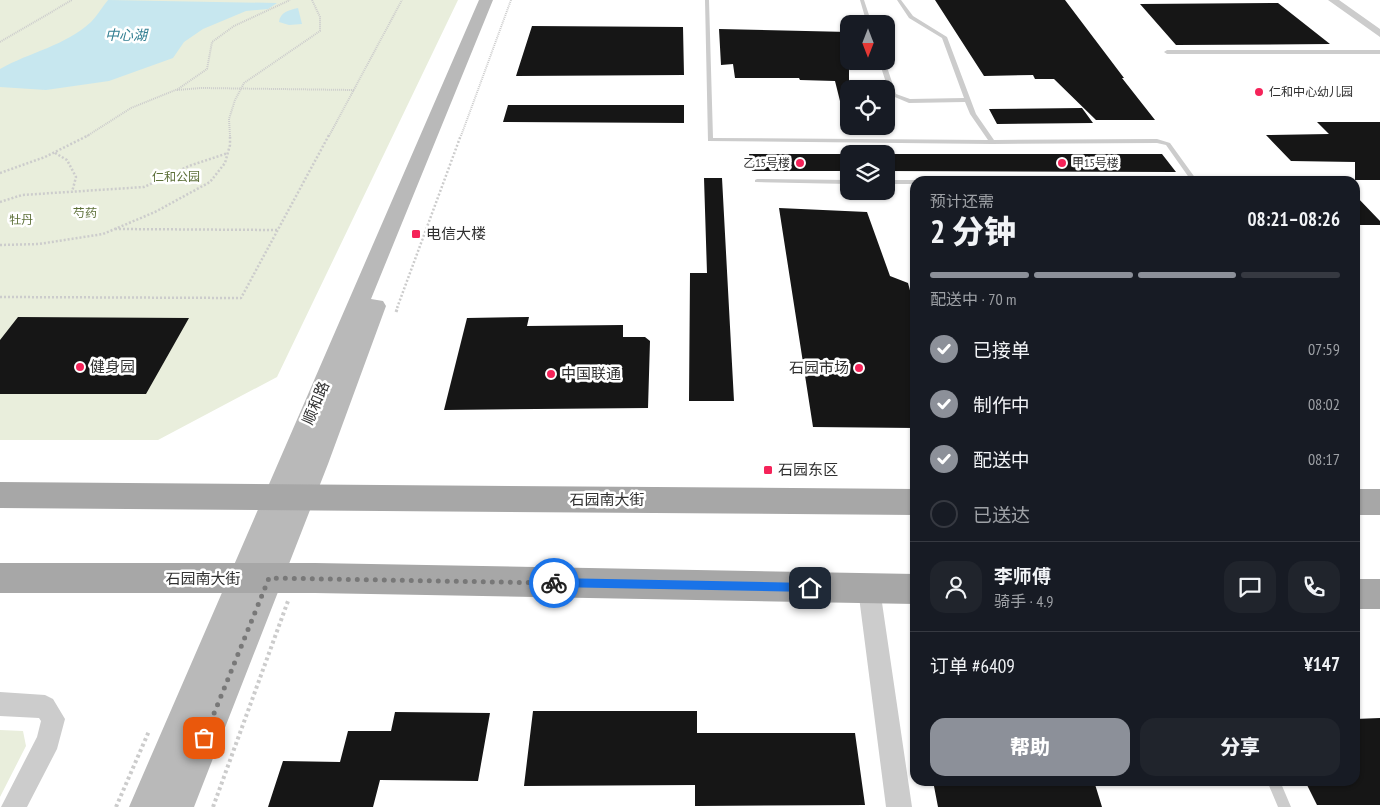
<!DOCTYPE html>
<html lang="zh">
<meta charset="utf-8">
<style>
:root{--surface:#171b24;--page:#20242c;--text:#f1f3f6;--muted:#9ea1a6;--line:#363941;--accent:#8c9099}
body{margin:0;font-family:"PT Sans Narrow","Noto Sans SC",sans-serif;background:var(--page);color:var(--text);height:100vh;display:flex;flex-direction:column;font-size:19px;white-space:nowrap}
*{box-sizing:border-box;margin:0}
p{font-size:16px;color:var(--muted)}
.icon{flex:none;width:28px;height:28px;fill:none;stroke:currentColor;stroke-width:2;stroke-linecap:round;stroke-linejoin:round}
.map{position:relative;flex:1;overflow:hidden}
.drawer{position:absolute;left:910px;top:176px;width:450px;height:610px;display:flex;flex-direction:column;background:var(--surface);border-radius:15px;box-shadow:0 1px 4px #0004}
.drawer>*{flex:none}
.needle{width:32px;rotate:180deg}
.tools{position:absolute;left:840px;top:15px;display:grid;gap:10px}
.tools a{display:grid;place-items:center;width:55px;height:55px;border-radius:10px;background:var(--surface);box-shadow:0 1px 4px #0004;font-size:25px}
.pin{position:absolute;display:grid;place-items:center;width:42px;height:42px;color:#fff;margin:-21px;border-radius:10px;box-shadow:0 2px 8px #0006}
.courier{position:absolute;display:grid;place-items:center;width:50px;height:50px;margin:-25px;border:4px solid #1a73e8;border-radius:50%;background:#fff;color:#222;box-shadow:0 1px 6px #0007}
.head em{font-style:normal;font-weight:800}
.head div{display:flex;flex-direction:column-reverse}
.head{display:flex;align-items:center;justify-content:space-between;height:85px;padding:0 20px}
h1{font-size:32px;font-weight:800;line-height:38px}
.bar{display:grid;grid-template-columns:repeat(4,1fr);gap:8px 5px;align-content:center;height:60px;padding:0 20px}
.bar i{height:6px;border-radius:4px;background:var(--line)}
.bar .active{background:var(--accent)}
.bar p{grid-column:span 4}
.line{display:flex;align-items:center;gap:12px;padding:0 20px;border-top:1px solid var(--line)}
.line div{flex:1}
.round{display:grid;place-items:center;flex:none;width:52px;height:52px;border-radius:15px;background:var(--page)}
ol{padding:0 20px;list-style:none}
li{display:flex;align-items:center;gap:15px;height:55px}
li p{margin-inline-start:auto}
li .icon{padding:5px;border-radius:50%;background:var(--accent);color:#fff;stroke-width:4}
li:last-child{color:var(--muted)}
li i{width:28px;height:28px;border:2px solid var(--line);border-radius:50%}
.primary-button{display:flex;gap:10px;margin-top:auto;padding:10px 20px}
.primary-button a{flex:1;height:58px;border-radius:15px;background:var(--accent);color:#fff;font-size:20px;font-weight:800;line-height:58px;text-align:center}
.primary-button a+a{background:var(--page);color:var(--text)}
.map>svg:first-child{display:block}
.green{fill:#e9eedc}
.water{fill:#c7e7ef}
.building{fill:#161616}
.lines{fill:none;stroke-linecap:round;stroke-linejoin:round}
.path-far3{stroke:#ccc;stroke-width:2;stroke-dasharray:1 1;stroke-linecap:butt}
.path-far2{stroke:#ccc;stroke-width:2.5;stroke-dasharray:2 2;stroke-linecap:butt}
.path-far1{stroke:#ccc;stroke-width:3;stroke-dasharray:2.5 2.5;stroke-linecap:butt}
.path{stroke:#ccc;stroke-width:4;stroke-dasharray:3 3;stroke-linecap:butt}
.service{fill:#ccc;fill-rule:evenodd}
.minor{fill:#ccc;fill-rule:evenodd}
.secondary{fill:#b9b9b9;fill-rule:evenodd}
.primary{fill:#a7a7a7;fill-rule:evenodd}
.route{fill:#1a73e8}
.done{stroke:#787878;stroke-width:5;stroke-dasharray:0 9}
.poi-dot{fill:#f52359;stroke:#fff;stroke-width:2}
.labels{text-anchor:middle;stroke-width:5;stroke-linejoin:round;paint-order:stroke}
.far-poi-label{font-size:12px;fill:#2f2f2f;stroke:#fff;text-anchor:start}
.far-park-label{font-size:12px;fill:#5c6f38;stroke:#fff}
.far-water-label{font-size:14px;font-style:italic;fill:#337f92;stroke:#fff}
.poi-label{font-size:15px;fill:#2f2f2f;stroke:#fff;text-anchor:start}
.street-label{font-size:15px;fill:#2f2f2f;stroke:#fff}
</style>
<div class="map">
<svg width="1380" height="807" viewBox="0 0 1380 807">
<rect width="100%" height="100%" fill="#fff"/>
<path class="green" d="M0,0H458L277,377L158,440H0Z
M0,730L23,731L26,746L0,797Z"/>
<path class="water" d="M108,0L277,3L268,9L246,11L203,29L184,42L173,58L109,81L46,90L0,87V69C30,52 65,46 91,22C98,15 102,7 108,0Z
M298,8L302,24L289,25L279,22C280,12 289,10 298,8Z"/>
<path class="building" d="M935,0H1065L1124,78H1122L1155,120H1096L1054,79H1035L1033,75L984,76Z
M1278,3L1330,44L1176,45L1140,4Z
M532,26L683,27L684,75L516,76Z
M719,29L849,32V112L843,113L835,81L800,80L799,78H735L733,64L721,65Z
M508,105H684V123L503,122Z
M1082,108L1093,123L997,124L989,109Z
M1317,122H1380V180H1355V162L1291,161L1266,135L1329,134Z
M749,154H849V171H752Z
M886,154H1162L1176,172L886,171Z
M704,178H722L734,401H689L690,273H707Z
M1355,195L1380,221V225H1355Z
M779,208L867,212L890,276L908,283L915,309V428L813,427Z
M18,317L189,318L146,394H0V340Z
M529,317L527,326L623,325V337H645L650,341L648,408L444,410L467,318Z
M533,711H697V733H855L865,805L695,806V785L524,786Z
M395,712L490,713L478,781L380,780L373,807H268L283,761L340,762L348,731H391Z
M1380,718V805H1317L1305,781H1355V719Z
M933,781H1094L1102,807H938Z"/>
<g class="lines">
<path class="path-far3" d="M0,42L72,0
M177,90L201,88L354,90
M87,136L131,108L178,89L207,69L212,42L234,26L290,0
M230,136L229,119L235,100L244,83L320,31V17L312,0
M329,136L402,0
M461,136L511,0"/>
<path class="path-far2" d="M55,153L67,160L76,177L72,192
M0,173L45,157L89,135
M0,202L22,195L144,187L189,166L228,153
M115,229L277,230
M0,245L39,244L103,234L155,212L210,182L225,163L230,145V135
M0,297L241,298L329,135
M397,308L461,135"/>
<path class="path-far1" d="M396,312L398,307"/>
<path class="path" d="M116,807L149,731
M213,807L288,601"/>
<path class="service" d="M705,0H709L713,138L988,140L970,114L965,102L909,103L890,95L879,61H885L896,94L910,99L964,98L942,38L909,18L897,0H901L913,16L947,37L976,114L994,140L1157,139L1170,143L1196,179L1194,181H1188L1190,179L1166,145L1157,143L992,144L708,141Z
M860,0H864L872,24H867Z
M1380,50V54H1167L1164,52L1167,50Z
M757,179L849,180V184L755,182V180Z
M886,180H915L918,181H915V184H886Z
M1267,781H1280L1291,807H1278Z"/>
<path class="minor" d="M1328,0H1339L1380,29V37Z
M869,579L876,582L880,589L912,807H886L858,589L862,582Z
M0,692L45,695L53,699L65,719L57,749L27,807H1L37,737L41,721L39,718L0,716Z"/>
<path class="secondary" d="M479,0H493L371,299L383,301L386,306L328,464L194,807H129Z"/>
<path class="primary" d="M0,482L915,489V515L0,508Z
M1355,489H1380V515H1355Z
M0,563H315L915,574V604L315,593H0Z
M1355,579H1380V609H1355Z"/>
</g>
<path class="route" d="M554,578L810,583L815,588L810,592L554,587L549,583Z"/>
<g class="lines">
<path class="done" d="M204,738L269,578L554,583"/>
</g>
<g class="poi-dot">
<circle cx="1259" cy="92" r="5"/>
<circle cx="800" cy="163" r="5"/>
<circle cx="1062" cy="163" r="5"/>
<rect x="411" y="229" width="10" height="10" rx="2.5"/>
<circle cx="80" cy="367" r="5"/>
<circle cx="859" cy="368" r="5"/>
<circle cx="551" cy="374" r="5"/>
<rect x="763" y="465" width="10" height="10" rx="2.5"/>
</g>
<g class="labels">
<g class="far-poi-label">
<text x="1269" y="96">仁和中心幼儿园</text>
<text x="790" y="167" text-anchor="end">乙15号楼</text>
<text x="1072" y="167">甲15号楼</text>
</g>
<g class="far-park-label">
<text x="176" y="181">仁和公园</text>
<text x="85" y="217">芍药</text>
<text x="21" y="224">牡丹</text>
</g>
<g class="far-water-label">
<text x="126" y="40">中心湖</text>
</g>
<g class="poi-label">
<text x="426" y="239">电信大楼</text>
<text x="90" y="372">健身园</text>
<text x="849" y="373" text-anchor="end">石园市场</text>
<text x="561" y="379">中国联通</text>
<text x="778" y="475">石园东区</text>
</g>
<g class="street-label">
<text transform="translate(316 403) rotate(-67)" y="5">顺和路</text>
<text x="607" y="505">石园南大街</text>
<text x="203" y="584">石园南大街</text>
</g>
</g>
</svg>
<div class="tools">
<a><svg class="needle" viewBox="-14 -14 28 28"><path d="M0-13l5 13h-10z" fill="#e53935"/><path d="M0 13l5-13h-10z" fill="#9ea1a6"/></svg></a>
<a><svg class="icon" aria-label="locate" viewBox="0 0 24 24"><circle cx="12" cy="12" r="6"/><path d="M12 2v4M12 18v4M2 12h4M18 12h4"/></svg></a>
<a><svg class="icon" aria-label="layers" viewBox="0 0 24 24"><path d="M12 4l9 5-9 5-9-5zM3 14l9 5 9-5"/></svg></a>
</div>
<div class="pin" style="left:204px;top:738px;background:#ea580c"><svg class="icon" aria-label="bag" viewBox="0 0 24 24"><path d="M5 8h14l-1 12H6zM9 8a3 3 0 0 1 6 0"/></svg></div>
<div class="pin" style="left:810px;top:588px;background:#1f2937"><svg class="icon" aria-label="home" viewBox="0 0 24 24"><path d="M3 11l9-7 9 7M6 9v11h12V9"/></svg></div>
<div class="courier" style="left:554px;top:583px"><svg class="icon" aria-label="bike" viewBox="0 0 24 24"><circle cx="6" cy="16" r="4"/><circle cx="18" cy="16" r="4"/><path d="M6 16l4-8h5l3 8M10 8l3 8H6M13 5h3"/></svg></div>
<section class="drawer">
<div class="head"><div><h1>2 分钟</h1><p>预计还需</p></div><em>08:21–08:26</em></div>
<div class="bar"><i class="active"></i><i class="active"></i><i class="active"></i><i></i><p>配送中 · 70 m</p></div>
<ol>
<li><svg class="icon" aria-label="check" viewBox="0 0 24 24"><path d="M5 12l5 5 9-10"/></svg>已接单<p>07:59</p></li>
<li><svg class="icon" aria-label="check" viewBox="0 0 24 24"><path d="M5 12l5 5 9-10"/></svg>制作中<p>08:02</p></li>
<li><svg class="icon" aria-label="check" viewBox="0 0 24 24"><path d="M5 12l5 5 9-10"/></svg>配送中<p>08:17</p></li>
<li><i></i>已送达</li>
</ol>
<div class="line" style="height:90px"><a class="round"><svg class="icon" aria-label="person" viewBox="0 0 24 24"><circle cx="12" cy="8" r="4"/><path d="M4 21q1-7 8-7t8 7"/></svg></a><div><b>李师傅</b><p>骑手 · 4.9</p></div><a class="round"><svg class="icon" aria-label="chat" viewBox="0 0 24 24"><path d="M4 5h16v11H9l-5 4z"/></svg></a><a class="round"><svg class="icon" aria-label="phone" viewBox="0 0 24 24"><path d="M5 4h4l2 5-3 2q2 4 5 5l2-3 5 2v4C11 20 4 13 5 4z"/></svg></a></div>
<div class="line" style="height:65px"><div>订单 #6409</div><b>¥147</b></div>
<div class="primary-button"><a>帮助</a><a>分享</a></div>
</section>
</div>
